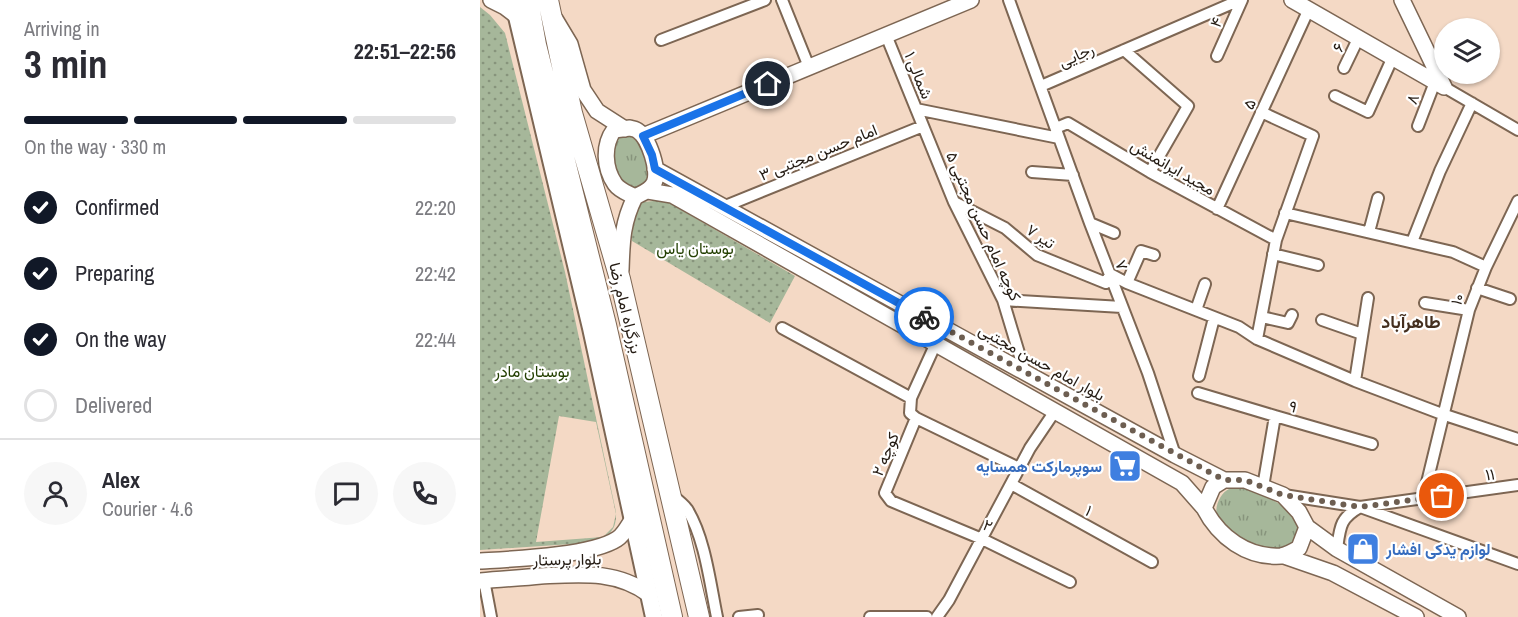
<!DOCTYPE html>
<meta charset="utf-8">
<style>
:root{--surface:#fff;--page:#f7f7f7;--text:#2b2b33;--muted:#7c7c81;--line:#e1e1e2;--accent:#111827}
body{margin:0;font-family:"Archivo Narrow",Vazirmatn,sans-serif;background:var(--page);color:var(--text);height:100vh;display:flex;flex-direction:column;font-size:22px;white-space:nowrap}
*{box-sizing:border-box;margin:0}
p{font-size:20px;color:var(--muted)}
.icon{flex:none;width:33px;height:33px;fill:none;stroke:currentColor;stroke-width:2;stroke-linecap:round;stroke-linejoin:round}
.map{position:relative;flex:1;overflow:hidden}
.details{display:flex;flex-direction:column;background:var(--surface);width:480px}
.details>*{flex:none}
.controls{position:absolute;left:954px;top:18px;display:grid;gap:12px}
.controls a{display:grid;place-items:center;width:66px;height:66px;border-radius:50%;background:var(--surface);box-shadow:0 2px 4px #0004;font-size:30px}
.pin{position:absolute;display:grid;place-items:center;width:51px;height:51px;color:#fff;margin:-26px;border:3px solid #fff;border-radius:50%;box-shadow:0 2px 6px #0007}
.courier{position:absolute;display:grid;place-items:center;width:60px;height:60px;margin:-30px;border:4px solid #1a73e8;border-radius:50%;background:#fff;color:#222;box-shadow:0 2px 8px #0007}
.overview em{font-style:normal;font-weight:700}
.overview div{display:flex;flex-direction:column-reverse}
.overview{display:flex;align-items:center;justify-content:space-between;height:102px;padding:0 24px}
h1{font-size:39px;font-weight:700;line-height:45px}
.bar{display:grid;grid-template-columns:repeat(4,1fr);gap:9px 6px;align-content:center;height:72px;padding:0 24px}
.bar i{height:8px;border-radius:4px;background:var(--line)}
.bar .current{background:var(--accent)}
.bar p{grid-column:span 4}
.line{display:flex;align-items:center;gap:15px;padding:0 24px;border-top:2px solid var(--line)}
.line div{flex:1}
.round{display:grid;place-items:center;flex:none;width:63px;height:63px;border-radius:32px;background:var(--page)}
ol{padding:0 24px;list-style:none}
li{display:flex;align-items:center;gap:18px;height:66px}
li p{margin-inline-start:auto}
li .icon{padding:6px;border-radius:50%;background:var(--accent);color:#fff;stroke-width:4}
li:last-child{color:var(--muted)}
li i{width:33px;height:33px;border:3px solid var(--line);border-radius:50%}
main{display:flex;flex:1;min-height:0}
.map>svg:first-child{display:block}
.grass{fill:url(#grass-tufts)}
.park{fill:url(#park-dots);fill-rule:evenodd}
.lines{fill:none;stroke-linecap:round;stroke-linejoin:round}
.street-casing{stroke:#7d6653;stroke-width:14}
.secondary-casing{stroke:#7d6653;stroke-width:18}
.primary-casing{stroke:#7d6653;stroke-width:20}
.highway-casing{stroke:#7d6653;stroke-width:22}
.street{stroke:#fff;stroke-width:10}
.secondary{stroke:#fff;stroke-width:15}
.primary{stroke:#fff;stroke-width:16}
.highway{stroke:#fff;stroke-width:20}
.done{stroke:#6d5e51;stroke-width:6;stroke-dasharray:0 10.8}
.route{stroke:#1a73e8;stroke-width:8}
.labels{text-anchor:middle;stroke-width:4.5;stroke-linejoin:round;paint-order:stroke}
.street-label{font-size:16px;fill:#241b13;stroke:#fff}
.park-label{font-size:16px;fill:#233f01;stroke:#fff}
.shop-label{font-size:16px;font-weight:bold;fill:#366cbe;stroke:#fff;text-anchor:end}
.neighbourhood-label{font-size:18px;font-weight:bold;fill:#442f1f;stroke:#fff}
</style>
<main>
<section class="details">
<div class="overview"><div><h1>3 min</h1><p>Arriving in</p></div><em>22:51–22:56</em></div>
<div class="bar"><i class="current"></i><i class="current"></i><i class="current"></i><i></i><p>On the way · 330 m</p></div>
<ol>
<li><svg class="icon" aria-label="check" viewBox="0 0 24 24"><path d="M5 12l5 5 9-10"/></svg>Confirmed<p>22:20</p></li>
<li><svg class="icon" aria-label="check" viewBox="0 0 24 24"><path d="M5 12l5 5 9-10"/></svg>Preparing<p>22:42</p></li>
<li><svg class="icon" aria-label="check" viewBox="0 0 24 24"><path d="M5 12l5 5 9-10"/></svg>On the way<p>22:44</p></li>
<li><i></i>Delivered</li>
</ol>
<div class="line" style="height:108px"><a class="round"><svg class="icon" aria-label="person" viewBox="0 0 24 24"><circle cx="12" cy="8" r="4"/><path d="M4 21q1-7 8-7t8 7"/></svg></a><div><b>Alex</b><p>Courier · 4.6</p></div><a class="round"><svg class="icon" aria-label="chat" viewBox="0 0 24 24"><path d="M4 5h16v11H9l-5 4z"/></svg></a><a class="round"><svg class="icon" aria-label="phone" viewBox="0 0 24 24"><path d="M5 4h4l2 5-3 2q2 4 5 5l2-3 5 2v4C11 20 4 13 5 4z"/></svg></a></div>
</section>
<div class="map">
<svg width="1038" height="617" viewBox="0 0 1038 617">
<defs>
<pattern id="grass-tufts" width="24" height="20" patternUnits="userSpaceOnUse" patternTransform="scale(1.5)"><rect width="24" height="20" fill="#a6b79a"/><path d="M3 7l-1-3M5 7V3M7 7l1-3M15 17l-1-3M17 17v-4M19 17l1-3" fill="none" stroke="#87947c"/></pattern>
<pattern id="park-dots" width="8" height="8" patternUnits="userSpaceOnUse" patternTransform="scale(1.5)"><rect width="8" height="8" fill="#a6b79a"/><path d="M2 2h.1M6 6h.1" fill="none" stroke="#87947c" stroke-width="1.8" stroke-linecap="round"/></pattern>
</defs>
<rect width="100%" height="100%" fill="#f4d9c5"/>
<path class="grass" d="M149,136C162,141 172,166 167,180C165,186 160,187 155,189C152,187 149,186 146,184C134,176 129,149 138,137Z
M763,487C789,498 805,501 819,527L813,542C809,545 805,548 800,548C781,550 746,536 738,518C733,509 740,493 749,489C753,487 759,488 763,487Z"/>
<path class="park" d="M0,7L10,15L25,33L85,272L136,512C137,534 126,537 107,543L0,550ZM79,416L116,422L136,514L133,527L123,537L56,542Z
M184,200L315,276L290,323L152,241L153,211L163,202Z"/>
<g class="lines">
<defs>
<path id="street" d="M302,0L329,67
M529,0L610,223L668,373L695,455
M406,35L474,202L523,300L545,373
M181,40L285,0
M644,50L708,106L670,172
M737,56L762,0
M864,68L878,39
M561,86L760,0
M964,87L1038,130
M855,96L888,112L912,59
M436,109L579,138
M938,126L955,82
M576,128L588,123L670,172L796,240
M552,172L593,175
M474,202L525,228L557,255L626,283L630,274L647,283L759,327L777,339L875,381L962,414L1038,439
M243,207L443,126
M737,209L828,11
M805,213L973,252L1006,267
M610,223L634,233
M889,232L898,198
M932,242L960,171L992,103
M793,254L838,265
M647,283L661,251L674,255
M997,288L1030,299
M523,300L642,307
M945,303L989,310
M716,310L725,284
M782,317L808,323L812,315
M842,320L882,334
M302,328L431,398
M777,339L796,240L833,136L781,112
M456,343L431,398L430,413L436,418L539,468
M719,376L734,318
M875,381L888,298
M718,393L795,416
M436,418L405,493L411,501L502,539L590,582
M531,484L672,562
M783,487L795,416L892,444
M804,495L880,507L1038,485
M193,496C198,500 203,504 207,509C225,538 230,583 237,617
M943,499L989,310L1006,267L1038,201
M883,508L1038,564
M857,549C860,527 860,518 880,507
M4,580L11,617
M259,617L278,615
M390,617H447
M457,617L469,600L550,448L575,411"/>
<path id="secondary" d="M11,0L25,7L38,17
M812,0L964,87
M922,0L964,87
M75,19L90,44L103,90L117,111L145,129
M150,128C153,129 156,129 158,131C169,138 180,172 174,183C170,191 162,193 155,197C148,193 140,191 135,184C124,168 123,145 134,130Z
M163,136L491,0
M175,169L695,455L744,480H765L803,495L819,512L827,527L819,548C814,551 807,555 801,556C767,558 739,537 724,508L733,487L744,480
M168,191L192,195L702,483L724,508
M141,270C142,242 142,223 155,197
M827,527L857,549L978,617
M804,556L853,573L936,617
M0,561C33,559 111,556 137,539C144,535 149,524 154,517
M0,581C20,579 41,578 61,576C100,574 137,570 170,595"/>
<path id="primary" d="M33,0L111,328L174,617"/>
<path id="highway" d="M48,0L56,45L126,325L192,617
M68,0L92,113L140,279L219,617"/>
</defs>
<use href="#street" class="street-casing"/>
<use href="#secondary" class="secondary-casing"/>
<use href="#primary" class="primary-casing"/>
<use href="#highway" class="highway-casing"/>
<use href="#street" class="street"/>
<use href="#secondary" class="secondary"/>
<use href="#primary" class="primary"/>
<use href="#highway" class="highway"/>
</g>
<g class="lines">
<path class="done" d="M444,317L744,480H765L803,495L880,507L962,496"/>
<path class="route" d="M288,84L163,136L172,155L175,169L444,317"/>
</g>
<defs>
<symbol id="supermarket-square" viewBox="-11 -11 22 22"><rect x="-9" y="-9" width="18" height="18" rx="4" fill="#3f7fe0" stroke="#fff"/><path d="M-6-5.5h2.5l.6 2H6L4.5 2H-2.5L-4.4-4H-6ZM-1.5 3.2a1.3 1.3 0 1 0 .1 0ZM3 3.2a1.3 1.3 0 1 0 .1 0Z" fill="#fff"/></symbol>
<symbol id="shop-square" viewBox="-11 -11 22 22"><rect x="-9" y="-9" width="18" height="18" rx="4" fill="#3f7fe0" stroke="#fff"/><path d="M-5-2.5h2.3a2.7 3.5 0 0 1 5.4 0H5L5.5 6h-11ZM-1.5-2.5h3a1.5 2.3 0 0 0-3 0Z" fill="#fff"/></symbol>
</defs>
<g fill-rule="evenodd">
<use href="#supermarket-square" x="626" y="447" width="38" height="38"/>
<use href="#shop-square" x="864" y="530" width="38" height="38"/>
</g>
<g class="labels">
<g class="street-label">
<text transform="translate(736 22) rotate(-65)" y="6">۴</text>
<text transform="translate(858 47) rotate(-63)" y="6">۶</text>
<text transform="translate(596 55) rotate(-24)" y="6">رجایی</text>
<text transform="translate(439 75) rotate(68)" y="6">۱ شمالی</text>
<text transform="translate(932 99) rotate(-69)" y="6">۸</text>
<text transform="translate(769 104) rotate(-65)" y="6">۵</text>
<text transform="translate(338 152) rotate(-22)" y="6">امام حسن مجتبی ۳</text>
<text transform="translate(693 167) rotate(30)" y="6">مجید ایرانمنش</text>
<text transform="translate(504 226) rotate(66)" y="6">کوچه امام حسن مجتبی ۵</text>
<text transform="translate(561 236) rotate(34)" y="6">۷ تیر</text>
<text transform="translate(642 265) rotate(69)" y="6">۷</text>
<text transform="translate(977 299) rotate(-71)" y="6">۱۰</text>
<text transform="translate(146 308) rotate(76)" y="6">بزرگراه امام رضا</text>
<text transform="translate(562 362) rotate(29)" y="6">بلوار امام حسن مجتبی</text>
<text transform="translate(813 406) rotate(16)" y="6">۹</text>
<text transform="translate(405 454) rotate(-67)" y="6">کوچه ۲</text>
<text transform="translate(1010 474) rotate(-8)" y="6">۱۱</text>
<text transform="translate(609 510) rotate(29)" y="6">۱</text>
<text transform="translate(508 525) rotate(24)" y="6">۲</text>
<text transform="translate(87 559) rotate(-1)" y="6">بلوار پرستار</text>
</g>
<g class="park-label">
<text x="215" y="254">بوستان یاس</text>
<text x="52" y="377">بوستان مادر</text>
</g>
<g class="shop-label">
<text x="622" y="472">سوپرمارکت همسایه</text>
<text x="906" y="555" text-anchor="start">لوازم یدکی افشار</text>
</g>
<g class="neighbourhood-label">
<text x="931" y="328">طاهرآباد</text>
</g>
</g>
</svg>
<div class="controls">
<a><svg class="icon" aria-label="layers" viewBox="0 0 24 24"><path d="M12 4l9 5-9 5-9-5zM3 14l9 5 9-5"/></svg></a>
</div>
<div class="pin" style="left:962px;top:496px;background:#ea580c"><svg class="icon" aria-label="bag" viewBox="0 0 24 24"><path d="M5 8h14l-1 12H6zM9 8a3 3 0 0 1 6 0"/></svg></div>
<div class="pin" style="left:288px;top:84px;background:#1f2937"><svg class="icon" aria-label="home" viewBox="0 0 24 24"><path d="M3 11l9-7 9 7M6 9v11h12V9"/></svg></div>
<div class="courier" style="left:444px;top:317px"><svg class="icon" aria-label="bike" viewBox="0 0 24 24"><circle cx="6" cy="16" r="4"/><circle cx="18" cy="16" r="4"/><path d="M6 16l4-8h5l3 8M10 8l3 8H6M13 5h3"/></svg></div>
</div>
</main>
